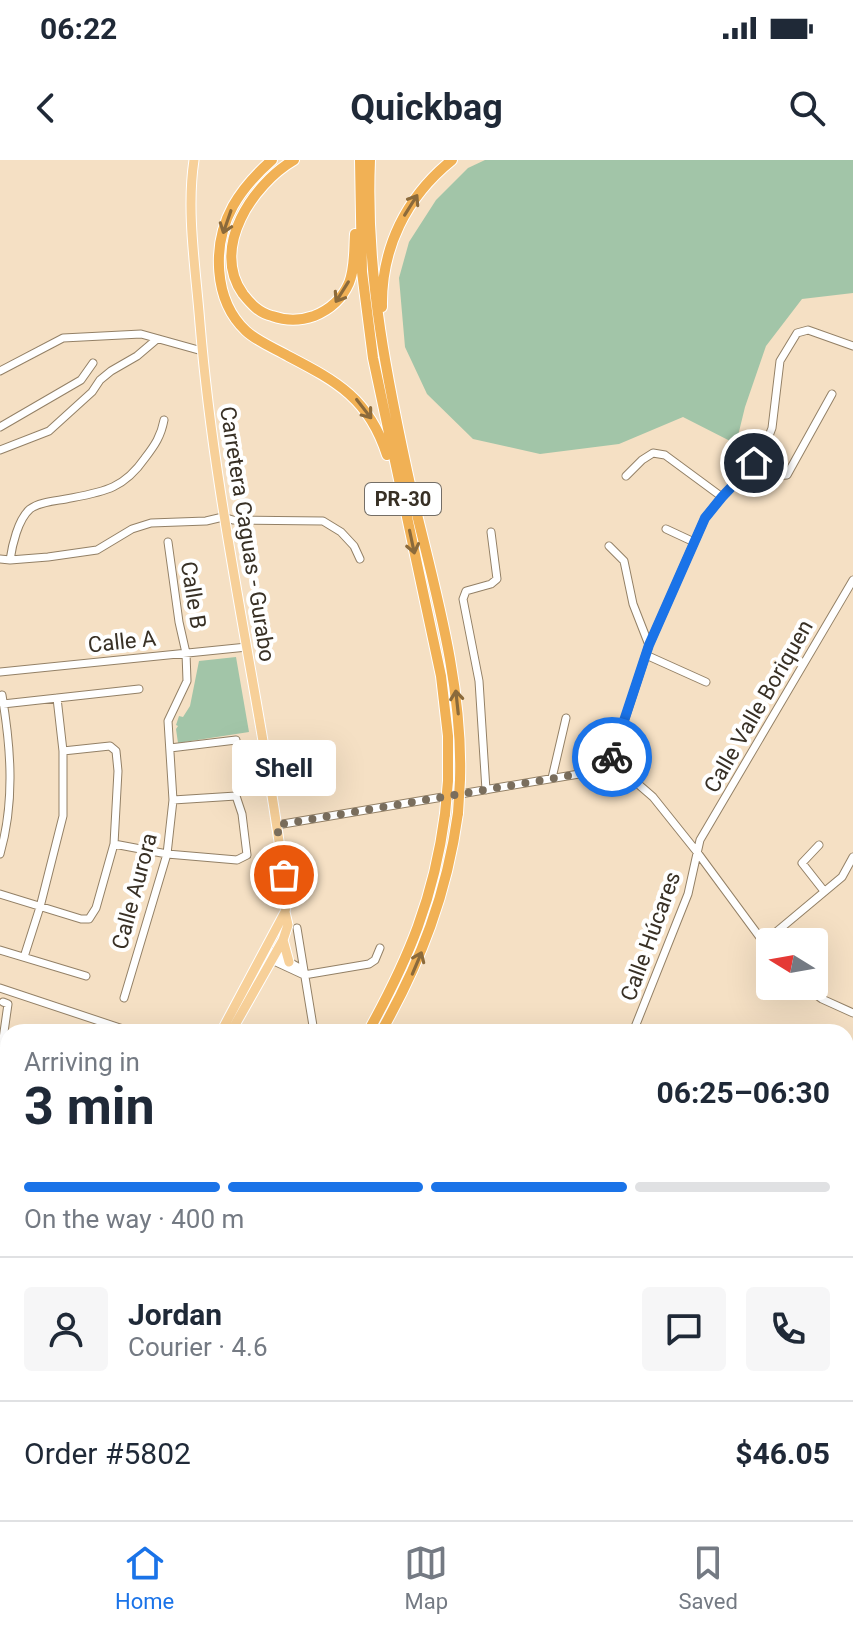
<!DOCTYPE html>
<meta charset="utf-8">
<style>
:root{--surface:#fff;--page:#f6f6f7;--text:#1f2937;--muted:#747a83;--line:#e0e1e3;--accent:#1a73e8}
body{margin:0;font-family:Roboto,sans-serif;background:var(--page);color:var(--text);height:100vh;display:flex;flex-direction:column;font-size:30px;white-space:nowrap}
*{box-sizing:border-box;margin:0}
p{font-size:26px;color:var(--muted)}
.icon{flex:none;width:44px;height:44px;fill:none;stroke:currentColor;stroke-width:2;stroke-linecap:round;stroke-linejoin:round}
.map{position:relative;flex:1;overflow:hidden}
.details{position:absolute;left:0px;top:864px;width:854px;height:496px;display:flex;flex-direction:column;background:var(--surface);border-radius:24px 24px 0 0;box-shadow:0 8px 32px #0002}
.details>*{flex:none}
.needle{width:52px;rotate:281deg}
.fabs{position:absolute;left:756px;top:768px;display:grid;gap:16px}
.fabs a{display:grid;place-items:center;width:72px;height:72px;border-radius:8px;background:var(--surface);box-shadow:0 8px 32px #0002;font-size:40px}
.pin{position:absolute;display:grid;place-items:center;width:68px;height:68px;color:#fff;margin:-34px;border:4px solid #fff;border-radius:50%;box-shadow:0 2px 8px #0007}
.courier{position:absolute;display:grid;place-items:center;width:80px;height:80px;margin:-40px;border:6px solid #1a73e8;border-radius:50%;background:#fff;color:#222;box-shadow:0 2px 10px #0007}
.bubble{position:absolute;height:56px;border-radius:8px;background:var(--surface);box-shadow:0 8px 32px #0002;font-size:26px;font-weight:700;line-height:56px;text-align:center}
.overview em{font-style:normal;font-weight:700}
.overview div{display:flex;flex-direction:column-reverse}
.overview{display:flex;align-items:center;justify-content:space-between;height:136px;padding:0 24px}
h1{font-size:52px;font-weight:700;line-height:60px}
.bar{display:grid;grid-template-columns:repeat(4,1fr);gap:12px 8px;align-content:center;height:96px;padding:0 24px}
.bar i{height:10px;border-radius:6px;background:var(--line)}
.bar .active{background:var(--accent)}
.bar p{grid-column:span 4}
.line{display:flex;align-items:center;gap:20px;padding:0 24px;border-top:2px solid var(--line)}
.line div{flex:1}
.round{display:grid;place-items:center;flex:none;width:84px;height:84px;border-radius:8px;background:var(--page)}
.status{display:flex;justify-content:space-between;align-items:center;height:56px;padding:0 40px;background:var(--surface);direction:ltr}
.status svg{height:22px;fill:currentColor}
header{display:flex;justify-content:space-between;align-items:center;height:104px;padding:0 24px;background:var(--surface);font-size:36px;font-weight:700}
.tabs{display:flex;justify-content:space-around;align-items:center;height:112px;border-top:2px solid var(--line);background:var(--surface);font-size:22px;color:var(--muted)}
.tabs a{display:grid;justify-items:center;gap:4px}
.tabs .active{color:var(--accent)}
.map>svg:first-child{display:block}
.green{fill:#a2c5a8}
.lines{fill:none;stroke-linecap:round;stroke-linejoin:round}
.minor-casing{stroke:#938066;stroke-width:9}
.major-casing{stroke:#fff;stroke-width:11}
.highway-casing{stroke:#fff;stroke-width:12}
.minor{stroke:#fff;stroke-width:7}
.major{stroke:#f7d099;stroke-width:9}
.highway{stroke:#f1b155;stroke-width:10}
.highway-bridge-casing{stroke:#fff;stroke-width:12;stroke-linecap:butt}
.highway-bridge{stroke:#f1b155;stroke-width:10}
.oneway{stroke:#8b6a3b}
.done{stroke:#7a6e5d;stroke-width:8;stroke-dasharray:0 14.4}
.route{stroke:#1a73e8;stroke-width:10}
.labels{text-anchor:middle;stroke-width:8;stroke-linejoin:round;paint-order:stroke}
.shield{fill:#fff;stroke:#746e66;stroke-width:2}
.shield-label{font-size:20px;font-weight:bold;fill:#383025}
.street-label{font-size:22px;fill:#383025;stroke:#fff}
</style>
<div class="status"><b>06:22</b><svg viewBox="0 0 49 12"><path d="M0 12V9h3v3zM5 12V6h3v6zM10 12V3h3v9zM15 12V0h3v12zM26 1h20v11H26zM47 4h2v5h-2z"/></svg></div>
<header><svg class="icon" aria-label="back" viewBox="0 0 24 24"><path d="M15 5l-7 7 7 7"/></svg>Quickbag<svg class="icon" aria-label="search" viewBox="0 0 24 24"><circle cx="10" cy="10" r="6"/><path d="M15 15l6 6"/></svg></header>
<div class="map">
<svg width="853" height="1360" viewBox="0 0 853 1360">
<rect width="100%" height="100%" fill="#f5e0c4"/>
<path class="green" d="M485,0H853V133L802,139L766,186L745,247L736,284L683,257L619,284L540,294L473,279L427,234L405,187L399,118L409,82L436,40L468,8Z
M236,497L249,572L178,583L176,569L178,566L176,565L179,556L183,557L190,546L199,501Z"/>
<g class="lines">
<defs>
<path id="minor" d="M0,211L63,178L141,174L202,191
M0,267L81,220L93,203
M0,290L49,271L92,232L100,220L111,211L137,196L157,179
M754,303L775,316L787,315L832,234
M626,316L642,300L653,293L665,295L722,337
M666,369L694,382
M609,386L624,401L633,444L649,485
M0,399L10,400L48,397L97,390L132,369L151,363L206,361L223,357L233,360L323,361L341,372L354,386L360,399
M10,400C12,386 18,359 30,349C39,342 55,341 66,339C102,332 123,330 145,298C155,285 161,276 164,260
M646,495L706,522
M0,512L247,487
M3,544L139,529
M170,588L236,580
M607,614L649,485L705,358L722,337L754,303L764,289L772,268L780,201L797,173L808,170L853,186
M552,618L566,558
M486,630L479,521L463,439L466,431L491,424L497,419L491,372
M277,665L579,614H607L638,624L653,637L697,692L770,791
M114,684L167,694L237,700L247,695L242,654L236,636L173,640
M819,685L802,703L824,731
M0,694C15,642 11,588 2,535
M0,734L81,759H89L96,748L114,684L118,611L116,591L110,586L63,591
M297,768L314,872
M763,783L842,717L853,697
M0,790L86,816
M263,796L304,815L298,807L266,789
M24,797L40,747L63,656V591L57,538
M304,815L369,804L375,800L380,788
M804,826L822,839L853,853
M0,828L132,872
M124,838L167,694L173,640L168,561L187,521L186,493L179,462L168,382
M58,872L68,870L93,871
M633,872L688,734L700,680L853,420
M0,900L8,844L3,842
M0,941L8,942
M846,1014L853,1021
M0,1179L8,1178
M0,1192L6,1263
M846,1271L853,1264
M0,1326L8,1327
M0,1351L8,1336
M396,1352L397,1360"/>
<path id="major" d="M194,0C186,52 196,111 200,164C216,358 263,547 287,740L285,752L288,765L283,780L231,872
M283,780L289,802
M221,872L285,752
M537,1352L552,1360
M552,1352L566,1360"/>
<path id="highway" d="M272,0C256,14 243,28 233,46C212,84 213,140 246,171C258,182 274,188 288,196C338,222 369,239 387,295
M294,0C253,24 210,88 243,134C251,144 259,153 272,156C286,161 300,161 314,156C329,150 342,139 349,123C355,108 354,90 355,74
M360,0L362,112L373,198L441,516L448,576V621
M370,0C365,116 388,225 413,338C435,430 463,524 460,620
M382,147C381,88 406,37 452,0
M368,872C409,798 434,738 445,654
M381,872C421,801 447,734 458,653
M94,1360L98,1352
M107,1360L112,1352"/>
</defs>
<use href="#minor" class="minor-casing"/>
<use href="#major" class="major-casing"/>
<use href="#highway" class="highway-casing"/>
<use href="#minor" class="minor"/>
<use href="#major" class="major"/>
<use href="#highway" class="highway"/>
<defs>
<path id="highway-bridge" d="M458,653L460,620
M445,654L448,621"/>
</defs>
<use href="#highway-bridge" class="highway-bridge-casing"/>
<use href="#highway-bridge" class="highway-bridge"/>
</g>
<defs><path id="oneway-shaft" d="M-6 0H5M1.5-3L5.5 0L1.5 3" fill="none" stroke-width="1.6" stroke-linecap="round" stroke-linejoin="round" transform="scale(2)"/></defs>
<g class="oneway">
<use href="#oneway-shaft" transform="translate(411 45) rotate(-58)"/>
<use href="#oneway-shaft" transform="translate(227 62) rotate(109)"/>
<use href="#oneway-shaft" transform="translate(342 132) rotate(122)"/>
<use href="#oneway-shaft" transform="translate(364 249) rotate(52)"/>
<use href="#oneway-shaft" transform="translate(412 382) rotate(78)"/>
<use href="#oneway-shaft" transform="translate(457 542) rotate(-96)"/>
<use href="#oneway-shaft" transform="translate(417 803) rotate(-67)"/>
</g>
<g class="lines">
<path class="done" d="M284,715L277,665L579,614H607L612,597"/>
<path class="route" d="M612,597L649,485L705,358L722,337L754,303"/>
</g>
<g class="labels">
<rect class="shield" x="365" y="323" width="76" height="32" rx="6"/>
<g class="shield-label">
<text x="403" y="346">PR-30</text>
</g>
<g class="street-label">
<text transform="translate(248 374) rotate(81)" y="8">Carretera Caguas - Gurabo</text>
<text transform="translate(194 435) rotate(81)" y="8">Calle B</text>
<text transform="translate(122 481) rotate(-6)" y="8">Calle A</text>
<text transform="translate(758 546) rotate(-60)" y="8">Calle Valle Boriquen</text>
<text transform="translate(134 731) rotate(-75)" y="8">Calle Aurora</text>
<text transform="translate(650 776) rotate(-70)" y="8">Calle Húcares</text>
</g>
</g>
</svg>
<div class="fabs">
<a><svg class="needle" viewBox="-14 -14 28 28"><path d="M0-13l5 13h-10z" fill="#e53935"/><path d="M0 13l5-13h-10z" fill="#747a83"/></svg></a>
</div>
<div class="pin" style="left:284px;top:715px;background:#ea580c"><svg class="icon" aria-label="bag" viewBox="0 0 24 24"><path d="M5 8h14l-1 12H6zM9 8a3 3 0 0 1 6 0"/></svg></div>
<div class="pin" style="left:754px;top:303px;background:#1f2937"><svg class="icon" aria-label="home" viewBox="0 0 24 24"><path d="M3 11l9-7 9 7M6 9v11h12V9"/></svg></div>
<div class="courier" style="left:612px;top:597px"><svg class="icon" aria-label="bike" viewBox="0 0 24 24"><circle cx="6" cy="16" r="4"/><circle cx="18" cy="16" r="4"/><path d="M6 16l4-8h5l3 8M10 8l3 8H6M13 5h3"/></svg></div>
<div class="bubble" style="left:232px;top:580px;width:104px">Shell</div>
<section class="details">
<div class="overview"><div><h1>3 min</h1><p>Arriving in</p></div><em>06:25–06:30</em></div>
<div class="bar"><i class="active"></i><i class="active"></i><i class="active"></i><i></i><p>On the way · 400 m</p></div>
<div class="line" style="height:144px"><a class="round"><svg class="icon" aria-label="person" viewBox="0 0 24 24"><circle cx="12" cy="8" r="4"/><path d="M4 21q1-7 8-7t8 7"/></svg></a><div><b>Jordan</b><p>Courier · 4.6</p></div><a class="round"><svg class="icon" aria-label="chat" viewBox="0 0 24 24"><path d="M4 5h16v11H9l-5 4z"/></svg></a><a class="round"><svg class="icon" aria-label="phone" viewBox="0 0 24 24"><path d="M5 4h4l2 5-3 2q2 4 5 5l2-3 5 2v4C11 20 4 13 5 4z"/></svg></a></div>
<div class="line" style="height:104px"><div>Order #5802</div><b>$46.05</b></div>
</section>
</div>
<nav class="tabs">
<a class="active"><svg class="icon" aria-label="home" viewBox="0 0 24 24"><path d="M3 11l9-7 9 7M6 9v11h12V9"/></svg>Home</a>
<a><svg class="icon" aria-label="map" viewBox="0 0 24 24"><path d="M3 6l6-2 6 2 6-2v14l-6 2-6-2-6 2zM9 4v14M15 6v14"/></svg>Map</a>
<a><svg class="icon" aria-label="saved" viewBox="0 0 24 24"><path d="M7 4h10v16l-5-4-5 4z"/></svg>Saved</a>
</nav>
